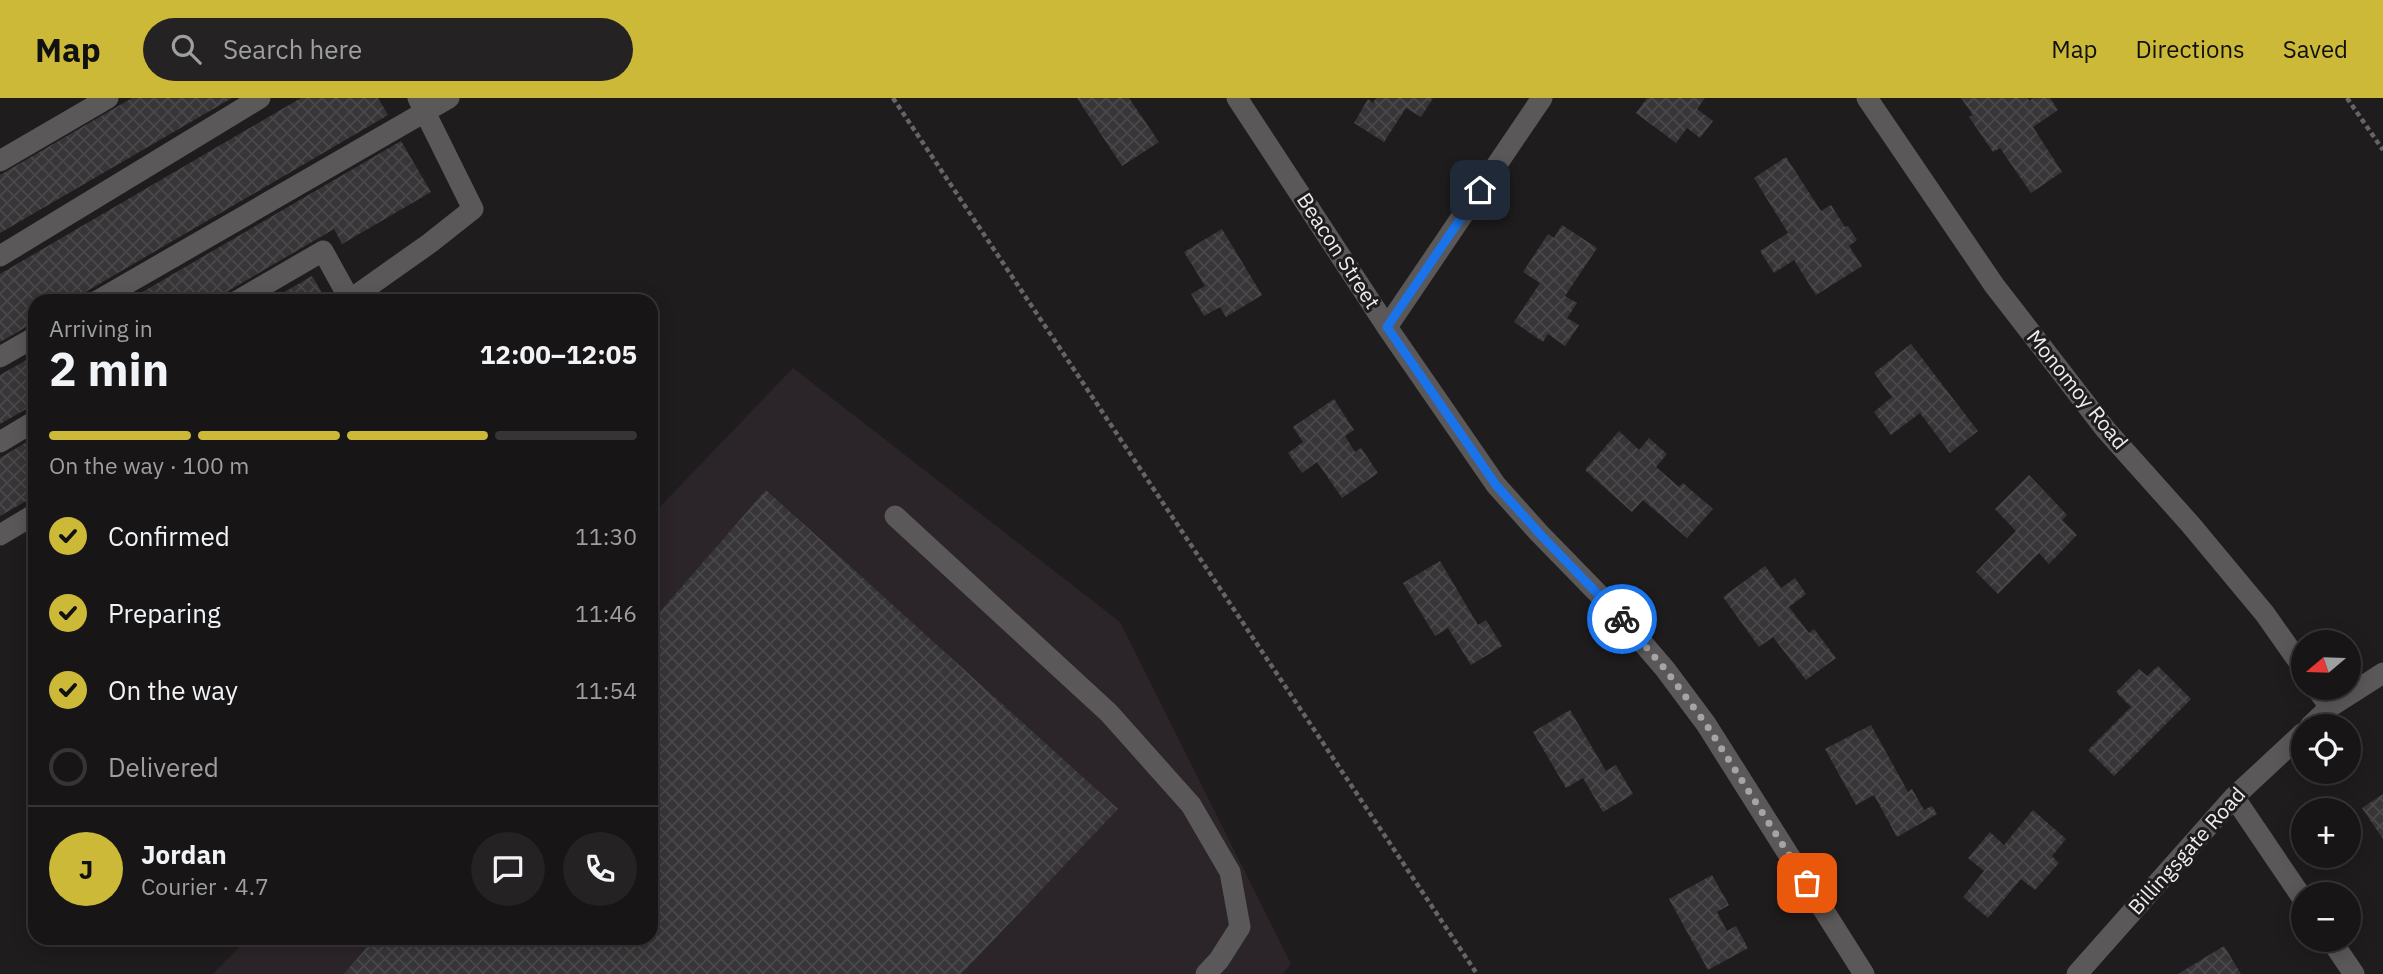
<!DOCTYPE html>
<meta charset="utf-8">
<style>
:root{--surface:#171516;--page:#242223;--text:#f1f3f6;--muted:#9e9fa1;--line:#363435;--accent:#ccb938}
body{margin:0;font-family:"IBM Plex Sans",sans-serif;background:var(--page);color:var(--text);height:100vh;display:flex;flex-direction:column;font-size:26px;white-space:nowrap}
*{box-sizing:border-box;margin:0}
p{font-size:23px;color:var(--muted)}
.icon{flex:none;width:38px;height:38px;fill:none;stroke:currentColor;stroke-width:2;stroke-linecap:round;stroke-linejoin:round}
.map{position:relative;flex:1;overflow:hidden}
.details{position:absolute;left:28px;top:196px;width:630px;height:651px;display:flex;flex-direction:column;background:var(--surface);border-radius:21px;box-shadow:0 4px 18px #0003,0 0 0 2px var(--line)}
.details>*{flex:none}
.needle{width:46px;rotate:251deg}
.controls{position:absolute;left:2291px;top:532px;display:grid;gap:14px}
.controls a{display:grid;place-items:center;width:70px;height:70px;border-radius:50%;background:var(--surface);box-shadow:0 4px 18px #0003,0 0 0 2px var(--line);font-size:35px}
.pin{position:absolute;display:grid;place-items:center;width:60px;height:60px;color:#fff;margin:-30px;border-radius:14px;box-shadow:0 4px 10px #0006}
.courier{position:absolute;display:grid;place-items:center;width:70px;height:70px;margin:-35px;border:5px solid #1a73e8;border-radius:50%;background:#fff;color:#222;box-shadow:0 2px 9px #0007}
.summary em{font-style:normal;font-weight:700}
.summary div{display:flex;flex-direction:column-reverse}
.summary{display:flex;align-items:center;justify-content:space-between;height:119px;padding:0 21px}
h1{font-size:46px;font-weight:700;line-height:52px}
.bar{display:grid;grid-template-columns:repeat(4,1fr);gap:10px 7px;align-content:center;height:84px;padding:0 21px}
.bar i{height:9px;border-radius:5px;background:var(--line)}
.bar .selected{background:var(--accent)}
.bar p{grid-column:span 4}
.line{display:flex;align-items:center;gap:18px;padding:0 21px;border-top:2px solid var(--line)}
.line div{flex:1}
.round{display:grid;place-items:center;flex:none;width:74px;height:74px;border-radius:37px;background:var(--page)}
ol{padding:0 21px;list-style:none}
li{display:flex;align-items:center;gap:21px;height:77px}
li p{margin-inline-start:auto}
li .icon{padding:7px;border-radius:50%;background:var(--accent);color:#111;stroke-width:4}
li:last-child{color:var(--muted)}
li i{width:38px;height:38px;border:4px solid var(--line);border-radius:50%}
header{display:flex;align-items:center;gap:42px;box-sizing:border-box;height:98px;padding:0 35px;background:var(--accent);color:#111}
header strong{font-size:33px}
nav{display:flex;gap:38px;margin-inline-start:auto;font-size:24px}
.search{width:490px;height:63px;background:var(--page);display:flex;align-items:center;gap:18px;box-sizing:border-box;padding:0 24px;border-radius:38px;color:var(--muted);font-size:26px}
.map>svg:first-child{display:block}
.built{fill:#2b2429}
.building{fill:url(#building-cross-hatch)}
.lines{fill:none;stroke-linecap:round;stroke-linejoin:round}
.path{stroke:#666466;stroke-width:4.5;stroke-dasharray:5 3.5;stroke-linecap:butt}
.minor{stroke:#5a5859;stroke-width:21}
.done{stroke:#a6a4a5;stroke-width:7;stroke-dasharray:0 12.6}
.route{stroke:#1a73e8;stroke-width:9}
.labels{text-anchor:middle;stroke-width:6;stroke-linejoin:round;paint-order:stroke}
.street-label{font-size:21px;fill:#eeedee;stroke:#1f1c1e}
</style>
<header>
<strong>Map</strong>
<div class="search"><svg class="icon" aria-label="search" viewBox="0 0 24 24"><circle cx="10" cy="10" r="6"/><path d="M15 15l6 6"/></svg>Search here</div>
<nav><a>Map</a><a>Directions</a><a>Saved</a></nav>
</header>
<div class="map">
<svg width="2383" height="876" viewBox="0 0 2383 876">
<defs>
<pattern id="building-cross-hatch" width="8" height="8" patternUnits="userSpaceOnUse" patternTransform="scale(1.75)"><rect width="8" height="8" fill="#373537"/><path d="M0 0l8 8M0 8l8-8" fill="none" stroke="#4a494a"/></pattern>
</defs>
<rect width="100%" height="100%" fill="#1f1c1e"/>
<path class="built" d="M793,270L1120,524L1291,866L1283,876H213L248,840H651V418Z"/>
<path class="building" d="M132,0H232L0,135V77Z
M301,0H378L388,17L70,203H35V224L0,244V176Z
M1077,0H1129L1159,44L1122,68Z
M1376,0H1433L1421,19L1406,10L1384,44L1354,25L1368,1L1373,5Z
M1647,0H1705L1697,11L1713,23L1700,40L1687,30L1676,45L1636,15Z
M1961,0H2028L2029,3L2033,0H2050L2058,12L2033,29L2062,74L2031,95L2000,50L1993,54L1969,19L1973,17Z
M401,43L431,94L342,146L334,131L211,203H127Z
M1786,59L1821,113L1831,107L1845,129L1848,128L1857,142L1849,148L1862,168L1816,197L1794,162L1774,175L1760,153L1788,135L1754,80Z
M1562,127L1597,150L1565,198L1577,205L1567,220L1579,227L1565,248L1548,236L1543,244L1514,224L1540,185L1523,174L1548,136L1554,140Z
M1222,131L1262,197L1226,219L1220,209L1204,218L1191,196L1205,188L1184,154Z
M312,178L327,203H269Z
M1911,246L1978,333L1950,355L1920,315L1891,337L1874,314L1892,299L1874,275Z
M35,257V306L0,326V277Z
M1334,301L1354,332L1345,338L1355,354L1361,350L1378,375L1342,400L1317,364L1302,375L1288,355L1303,344L1293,329Z
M1619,333L1639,352L1649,340L1667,356L1656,369L1679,389L1683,385L1713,411L1687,440L1643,402L1632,414L1585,372Z
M35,339V398L0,418V360Z
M2029,377L2067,417L2062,422L2077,437L2049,466L2039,455L1998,496L1976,474L2016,433L1995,411Z
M766,392L1118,711L961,876H344L375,840H651V524Z
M1440,463L1478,527L1486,522L1502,548L1471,567L1448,530L1435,538L1403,485Z
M1765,468L1781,490L1795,480L1806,496L1789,509L1809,535L1814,531L1836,560L1806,582L1773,539L1759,549L1723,499Z
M2158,568L2191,601L2114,678L2088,652L2131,609L2116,594L2139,571L2147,578Z
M1570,612L1606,673L1616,667L1633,696L1603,714L1583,680L1566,690L1533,634Z
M1871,627L1908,694L1912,691L1924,712L1932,708L1937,716L1897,739L1874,697L1856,707L1825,651Z
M2383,696V741L2362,710Z
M2033,712L2066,741L2052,758L2059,765L2035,792L2021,781L1988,820L1963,799L1984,773L1968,760L1990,734L2004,747Z
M1712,777L1729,807L1717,814L1727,833L1736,828L1748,850L1708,872L1669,801Z
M2224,848L2241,876H2178Z"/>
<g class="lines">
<path class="path" d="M893,0L1477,876
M2347,0L2383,52"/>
<path class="minor" d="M1237,0L1387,229L1496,387L1539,435L1617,515L1665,571L1706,626L1864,876
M1867,0L1994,187L2106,332L2191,427L2265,516L2303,570
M0,63L108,0
M0,158L260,0
M97,203L449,0
M237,203L323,153L350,202
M348,203L430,145L473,111L418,0
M1387,229L1542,0
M0,259L35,239
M0,344L35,323
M895,418L1109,615L1191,707L1230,774L1240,829L1219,862L1206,876
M0,437L35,416
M2316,590L2330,609
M2310,628L2330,609L2383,575
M2234,699L2303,801
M2331,842L2354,876
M2077,876L2234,699L2303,635"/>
</g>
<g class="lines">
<path class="done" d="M1622,521L1665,571L1706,626L1807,785"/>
<path class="route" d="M1480,92L1387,229L1496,387L1539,435L1622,521"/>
</g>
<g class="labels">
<g class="street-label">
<text transform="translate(1338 153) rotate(57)" y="7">Beacon Street</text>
<text transform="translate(2077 292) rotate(51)" y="7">Monomoy Road</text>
<text transform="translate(2187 753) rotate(-48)" y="7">Billingsgate Road</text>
</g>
</g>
</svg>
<div class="controls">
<a><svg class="needle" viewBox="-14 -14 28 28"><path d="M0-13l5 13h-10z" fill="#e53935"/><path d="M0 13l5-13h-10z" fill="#9e9fa1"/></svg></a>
<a><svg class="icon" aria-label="locate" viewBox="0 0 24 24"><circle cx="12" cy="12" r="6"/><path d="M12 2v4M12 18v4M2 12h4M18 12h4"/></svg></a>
<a>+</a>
<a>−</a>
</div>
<div class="pin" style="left:1807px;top:785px;background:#ea580c"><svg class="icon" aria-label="bag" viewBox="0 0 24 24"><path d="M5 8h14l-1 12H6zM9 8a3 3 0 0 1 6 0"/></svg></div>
<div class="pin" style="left:1480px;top:92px;background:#1f2937"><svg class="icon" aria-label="home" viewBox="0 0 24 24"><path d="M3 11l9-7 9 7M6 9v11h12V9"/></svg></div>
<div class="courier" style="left:1622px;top:521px"><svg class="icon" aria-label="bike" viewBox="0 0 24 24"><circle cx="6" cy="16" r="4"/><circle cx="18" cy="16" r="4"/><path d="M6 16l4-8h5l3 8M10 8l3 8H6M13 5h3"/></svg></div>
<section class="details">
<div class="summary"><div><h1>2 min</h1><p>Arriving in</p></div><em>12:00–12:05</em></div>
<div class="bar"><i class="selected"></i><i class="selected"></i><i class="selected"></i><i></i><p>On the way · 100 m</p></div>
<ol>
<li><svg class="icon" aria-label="check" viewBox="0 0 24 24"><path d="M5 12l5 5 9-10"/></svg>Confirmed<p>11:30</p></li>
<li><svg class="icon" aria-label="check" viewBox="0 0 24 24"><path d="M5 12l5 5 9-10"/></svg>Preparing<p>11:46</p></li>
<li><svg class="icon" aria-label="check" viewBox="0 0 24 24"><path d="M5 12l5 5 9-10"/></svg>On the way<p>11:54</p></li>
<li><i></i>Delivered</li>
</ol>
<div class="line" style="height:126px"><b class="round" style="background:var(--accent);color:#111">J</b><div><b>Jordan</b><p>Courier · 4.7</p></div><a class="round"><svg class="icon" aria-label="chat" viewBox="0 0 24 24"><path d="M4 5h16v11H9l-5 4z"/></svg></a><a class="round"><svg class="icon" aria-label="phone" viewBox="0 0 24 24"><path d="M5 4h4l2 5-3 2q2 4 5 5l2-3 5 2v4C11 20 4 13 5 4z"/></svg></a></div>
</section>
</div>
